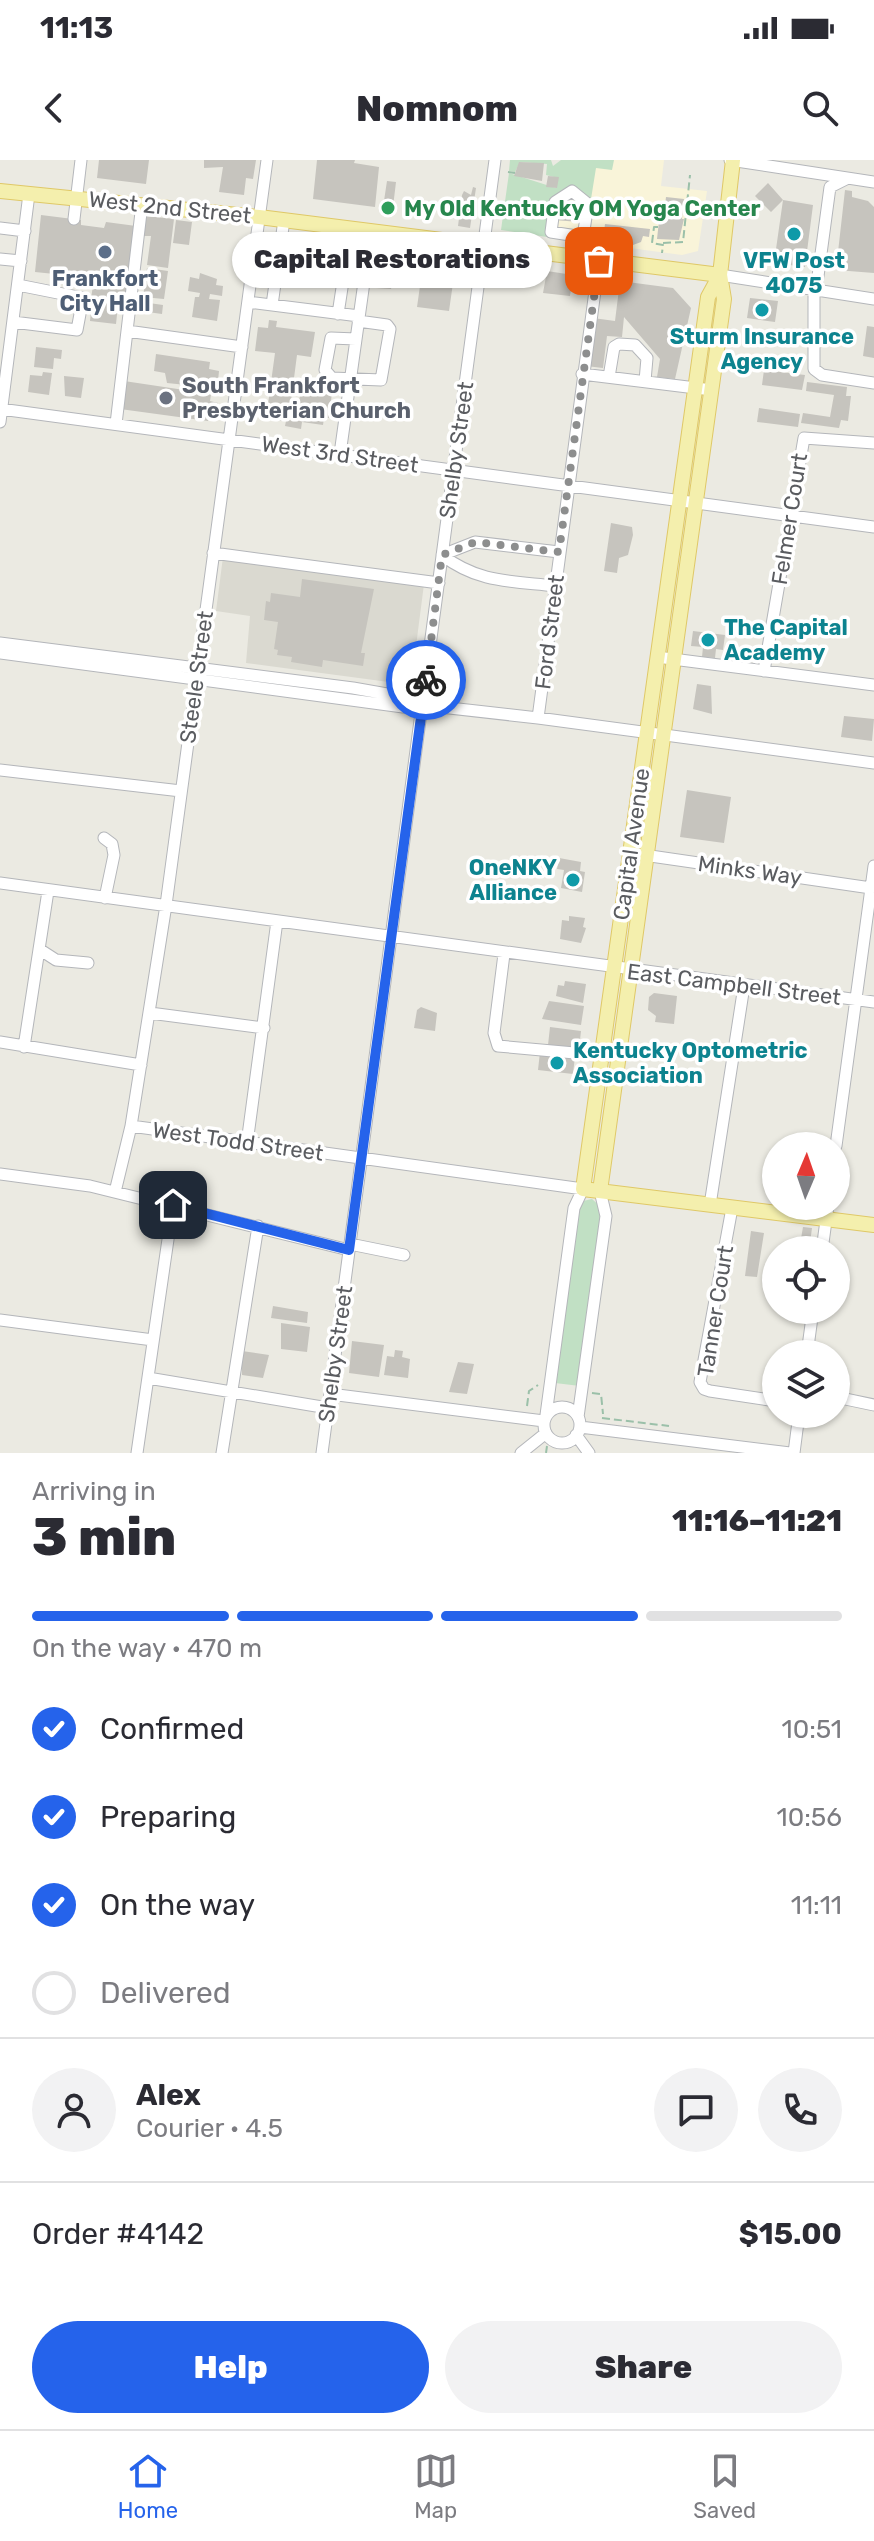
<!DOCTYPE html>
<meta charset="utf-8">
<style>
:root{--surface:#fff;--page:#f2f2f3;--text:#2b2b33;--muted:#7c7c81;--line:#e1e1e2;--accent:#2563eb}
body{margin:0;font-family:Rubik,sans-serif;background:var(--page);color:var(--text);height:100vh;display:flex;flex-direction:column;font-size:30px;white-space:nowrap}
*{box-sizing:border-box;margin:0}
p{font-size:26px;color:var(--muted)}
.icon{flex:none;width:44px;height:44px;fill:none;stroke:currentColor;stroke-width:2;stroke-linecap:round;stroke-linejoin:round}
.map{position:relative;height:1293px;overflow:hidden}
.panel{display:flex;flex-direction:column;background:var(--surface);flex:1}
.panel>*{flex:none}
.needle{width:52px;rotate:2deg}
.fabs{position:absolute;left:762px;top:972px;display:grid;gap:16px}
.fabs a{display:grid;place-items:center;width:88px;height:88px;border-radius:50%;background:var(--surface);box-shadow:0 2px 6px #0004;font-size:40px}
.pin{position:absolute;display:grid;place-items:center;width:68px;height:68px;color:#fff;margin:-34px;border-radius:16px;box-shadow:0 4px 12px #0006}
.courier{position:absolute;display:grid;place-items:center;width:80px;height:80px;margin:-40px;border:6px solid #2563eb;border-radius:50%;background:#fff;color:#222;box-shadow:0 2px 10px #0007}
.bubble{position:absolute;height:56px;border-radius:28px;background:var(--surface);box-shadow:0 2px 6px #0004;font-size:26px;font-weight:800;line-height:56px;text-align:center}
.head em{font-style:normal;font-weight:800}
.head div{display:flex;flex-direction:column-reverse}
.head{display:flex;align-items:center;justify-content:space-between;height:136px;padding:0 32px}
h1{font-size:52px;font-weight:800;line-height:60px}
.bar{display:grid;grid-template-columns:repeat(4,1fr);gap:12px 8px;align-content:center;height:96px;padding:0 32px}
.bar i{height:10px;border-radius:6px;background:var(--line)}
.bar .selected{background:var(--accent)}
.bar p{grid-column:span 4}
.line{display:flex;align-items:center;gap:20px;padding:0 32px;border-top:2px solid var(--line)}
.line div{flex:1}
.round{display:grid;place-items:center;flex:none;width:84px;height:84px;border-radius:42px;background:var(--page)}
ol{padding:0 32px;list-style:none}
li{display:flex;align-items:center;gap:24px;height:88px}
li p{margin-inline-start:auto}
li .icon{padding:8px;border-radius:50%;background:var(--accent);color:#fff;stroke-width:4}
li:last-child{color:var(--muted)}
li i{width:44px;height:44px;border:4px solid var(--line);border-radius:50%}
.button{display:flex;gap:16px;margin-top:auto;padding:16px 32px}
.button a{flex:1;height:92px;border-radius:48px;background:var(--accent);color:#fff;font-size:32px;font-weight:800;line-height:92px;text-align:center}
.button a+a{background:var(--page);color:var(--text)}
.status{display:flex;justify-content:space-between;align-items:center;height:56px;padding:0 40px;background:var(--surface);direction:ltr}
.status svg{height:22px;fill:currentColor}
header{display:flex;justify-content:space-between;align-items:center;height:104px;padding:0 32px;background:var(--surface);font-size:36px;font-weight:800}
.menu{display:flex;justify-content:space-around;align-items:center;height:112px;border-top:2px solid var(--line);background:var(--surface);font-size:22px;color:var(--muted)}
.menu a{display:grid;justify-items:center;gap:4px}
.menu .selected{color:var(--accent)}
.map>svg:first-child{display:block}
.commercial{fill:#f9f4d9}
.education{fill:#dad9d0}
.green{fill:#c1e0c4}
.building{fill:#c6c4be}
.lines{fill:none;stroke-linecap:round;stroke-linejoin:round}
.minor-casing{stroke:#b4b6ba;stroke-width:13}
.major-casing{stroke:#dfc867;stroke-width:16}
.path{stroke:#9bc0a9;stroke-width:2;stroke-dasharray:8 4;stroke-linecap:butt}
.minor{stroke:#fff;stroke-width:11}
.major{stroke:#f4efad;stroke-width:14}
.done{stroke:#8d8e8e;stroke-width:8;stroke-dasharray:0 14.4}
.route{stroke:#2563eb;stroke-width:10}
.leisure-dot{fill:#2e9e5b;stroke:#fff;stroke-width:3}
.culture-dot{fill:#0f9aa8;stroke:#fff;stroke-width:3}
.service-dot{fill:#5c6f8a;stroke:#fff;stroke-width:3}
.worship-dot{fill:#6b7280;stroke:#fff;stroke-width:3}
.labels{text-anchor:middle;stroke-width:7;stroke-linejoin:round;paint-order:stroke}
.street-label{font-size:22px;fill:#5a5c60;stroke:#fff}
.leisure-label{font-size:22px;font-weight:bold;fill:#27864d;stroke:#fff;text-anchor:start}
.culture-label{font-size:22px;font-weight:bold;fill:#0d838f;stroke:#fff}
.service-label{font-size:22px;font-weight:bold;fill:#4e5e75;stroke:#fff}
.worship-label{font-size:22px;font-weight:bold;fill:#5b616d;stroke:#fff;text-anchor:start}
</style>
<div class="status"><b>11:13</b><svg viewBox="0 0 49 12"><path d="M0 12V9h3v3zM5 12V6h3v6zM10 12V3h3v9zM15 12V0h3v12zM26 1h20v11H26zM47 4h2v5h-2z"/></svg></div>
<header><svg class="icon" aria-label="back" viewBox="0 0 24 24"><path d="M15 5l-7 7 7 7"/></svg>Nomnom<svg class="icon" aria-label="search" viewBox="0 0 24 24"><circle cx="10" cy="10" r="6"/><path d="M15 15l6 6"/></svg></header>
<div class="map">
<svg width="874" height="1293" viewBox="0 0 874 1293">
<rect width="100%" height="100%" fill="#ebeae2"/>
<path class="commercial" d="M564,0H664L661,26L707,31L698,91L682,95L547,77Z"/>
<path class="education" d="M223,397L424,424L411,525L246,503L250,456L216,451Z"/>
<path class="green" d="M510,0H551L553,6L561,0H614L612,10L596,8L591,39L567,29L555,36L547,77L501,70L509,13L556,28L558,18L546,15L547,4L520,2L515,12L509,11Z
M592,1039L602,1048L580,1226L555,1223L578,1049L583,1041Z"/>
<path class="building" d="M99,0H149L146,24L97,18Z
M204,0H256L253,19L246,18L244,35L219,32L223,7L204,8Z
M317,0H355L354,3L379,7L375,47L313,39Z
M519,2L544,3L542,21L514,16Z
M548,16L559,17L557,28L546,27Z
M387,21L396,22L392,55L382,54Z
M768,23L783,40L771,52L755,36Z
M473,27L476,28L470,68L458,66L462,35L464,31L471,35Z
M845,30L852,31V37L868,41L874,47V113L836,110Z
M666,37L684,39L682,59H684L679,80L657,79L660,52L664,53Z
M783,40L813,45L805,107L774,103Z
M558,45L584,48L580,62L554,60Z
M41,55L81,60V65L104,68L106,62L136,66L127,143L91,139L94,118L35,112Z
M146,56L174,59L168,108L147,105L151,76H143Z
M176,60L192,62L189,85L173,83Z
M605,64L650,69L649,77L643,76L641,82L633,85L626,75L604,72Z
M374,103L392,105L395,115L391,129L376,128L377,122L372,121Z
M423,105L455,109L449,151L417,147Z
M147,108L168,111L164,139L143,137Z
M547,111L573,115L570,136L543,133Z
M200,113L217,119L216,125L223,126L222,136L210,134L209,139L220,140L217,161L192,157L195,137H199L200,133L188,131L190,117L199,119Z
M620,121L673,128L691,148L675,219L657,217L660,199L624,157L622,177L607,176L603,208L586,206L593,158L615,161Z
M750,138L778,141L775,162L747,158Z
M92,141L118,145L116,164L90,161Z
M135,141L163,145L162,154L133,150Z
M269,160L277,161L276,167L315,172L311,197L297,195L291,241L299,242L301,228L332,232L329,258H324L323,265L302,262L301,269L285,266L286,261L266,259L275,193L255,191L258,167L268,168Z
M867,166L874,167V198L863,196Z
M36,187L62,190L61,199L54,198L53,209L34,207Z
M156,194L210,202L209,209L219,211L218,221L207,220L206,227L167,223L165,213L154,211Z
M764,210L805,215L802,230L762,225Z
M43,212L52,213L49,235L28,232L30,215L42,216Z
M64,216L84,218L81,238L65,236Z
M124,221L211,234L210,241L218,243L216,256L209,255L208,261L120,249Z
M807,222L847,227L846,236H851L848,261L841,260L839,268L801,263L803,253L830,257L834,235L806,231Z
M759,248L800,254L798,267L757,262Z
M611,363L632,367L633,375L628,395L619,398L617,413L604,411Z
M302,419L374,429L361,493H365L363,506L323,500L322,507L291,502L292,497L277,495L278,490L274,489L278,462L264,460L266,441L270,442L271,433L300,437Z
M693,471L725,475L723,490L716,489L715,498L702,497L703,487L691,486Z
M697,524L711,526L712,554L693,549Z
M844,556L874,559L872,581L841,577Z
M687,630L731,637L724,683L680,677Z
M559,698L581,702L580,711L585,712L582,732L561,728L564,710L557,709Z
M569,756L585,758L583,767L586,768L581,783L560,779L562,760L569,761Z
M565,821L586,824L583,843L556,836L558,825L564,826Z
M654,833L677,836L674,864L655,862L656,856L648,850L649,837Z
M549,841L584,846L581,865L542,859Z
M421,847L437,853L435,871L414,868L417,850Z
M550,867L581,871L579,889L548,885Z
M540,892L575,896L573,914L538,910Z
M803,1067L812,1068L809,1090H799Z
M751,1071L764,1073L757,1117L745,1116Z
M273,1146L308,1152L307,1163L271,1158Z
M281,1163L310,1167L307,1192L281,1189Z
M352,1181L384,1185L379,1217L349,1213Z
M395,1190L403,1191L402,1197L410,1199L408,1218L384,1215L387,1196L394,1197Z
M242,1191L269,1195L263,1218L242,1215Z
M458,1202L474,1204L467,1234L449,1232Z"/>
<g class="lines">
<defs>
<path id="minor" d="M730,0L874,22
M572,31L588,44L583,77L551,72L555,42Z
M74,59L81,0
M0,68L25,71
M0,99L21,101
M720,115L874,139
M814,131V209L822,215L874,223
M816,131L830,27L846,19
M248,142L359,156
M272,145L284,60
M338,154L351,69
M13,162L77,170L83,138L18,125
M127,171L242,187
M356,179L331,178L325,210L332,218L381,220L390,169L387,165L358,161
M582,214L712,230
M609,217L614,187L619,184L635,185L647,198L645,221
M0,249L874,367
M0,262L29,34
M116,264L142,44
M340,294L371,72
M213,393L439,423
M555,426C511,421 478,423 442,395L475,382L559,392
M0,483L353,528L404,537L422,544
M0,493L403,547L423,545L538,558L874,603
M657,497L874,525
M764,511L804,278L874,283
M538,558L599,101
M0,610L181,631
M104,678L112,684L114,695L105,738
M630,693L871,728
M0,723L874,842
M39,789L56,800L88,803
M504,794L494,873L498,886L608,896
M150,853L264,868
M0,882L141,905
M24,887L48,731
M131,966L583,1029L574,1048L546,1255
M247,983L277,761
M836,986L874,706
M0,1014L90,1026L349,1090
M115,1032L131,966L166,745L267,0
M710,1045L744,826
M732,1048L700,1222L704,1229L710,1231L776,1241
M350,1084L404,1095
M822,1090L828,1046
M0,1160L153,1180
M807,1194L813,1150
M148,1218L328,1248
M330,1234L544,1261
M836,1237L874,1245
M544 1265a18 18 0 1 1 36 0a18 18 0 1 1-36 0Z
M578,1257L606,1056L600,1031
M580,1267L790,1293
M576,1275L589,1293
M137,1293L173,1045
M222,1293L258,1066
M322,1293L495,0
M521,1293L546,1273
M794,1293L799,1254"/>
<path id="major" d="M0,31L259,57L720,115
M720,115L708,137L583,1029L874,1065
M600,1031L724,139L720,115L733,0"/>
</defs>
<use href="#minor" class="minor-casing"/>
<use href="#major" class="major-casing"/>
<path class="path" d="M508,12L515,13
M658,67H654L652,83L663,85L662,93
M663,83L683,82L690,15
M592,1233L601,1234L603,1254
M527,1246L529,1231L538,1225
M602,1258L669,1266
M546,1293L547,1286"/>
<use href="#minor" class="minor"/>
<use href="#major" class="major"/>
</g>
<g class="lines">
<path class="done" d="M426,520L442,395L475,382L559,392L599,101"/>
<path class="route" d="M173,1045L349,1090L426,520"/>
</g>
<circle class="leisure-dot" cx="388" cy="48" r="8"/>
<g class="culture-dot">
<circle cx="794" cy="74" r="8"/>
<circle cx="762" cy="150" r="8"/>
<circle cx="708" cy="480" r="8"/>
<circle cx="573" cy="720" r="8"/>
<circle cx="557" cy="903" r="8"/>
</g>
<circle class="service-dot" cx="105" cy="92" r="8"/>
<circle class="worship-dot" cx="166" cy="238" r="8"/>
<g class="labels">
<g class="street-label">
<text transform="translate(170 47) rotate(6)" y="8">West 2nd Street</text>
<text transform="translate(456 290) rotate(-82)" y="8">Shelby Street</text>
<text transform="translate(340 294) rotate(8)" y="8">West 3rd Street</text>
<text transform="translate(789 359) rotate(-81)" y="8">Felmer Court</text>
<text transform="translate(549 472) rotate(-83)" y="8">Ford Street</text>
<text transform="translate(196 517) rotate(-82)" y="8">Steele Street</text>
<text transform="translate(631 684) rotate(-82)" y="8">Capital Avenue</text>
<text transform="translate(750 710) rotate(8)" y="8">Minks Way</text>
<text transform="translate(734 824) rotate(7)" y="8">East Campbell Street</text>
<text transform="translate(238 981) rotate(8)" y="8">West Todd Street</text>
<text transform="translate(715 1151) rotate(-81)" y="8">Tanner Court</text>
<text transform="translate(335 1194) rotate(-82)" y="8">Shelby Street</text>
</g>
<g class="leisure-label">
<text x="404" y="56">My Old Kentucky OM Yoga Center</text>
</g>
<g class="culture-label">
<text x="794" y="108">VFW Post<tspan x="794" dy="25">4075</tspan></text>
<text x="762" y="184">Sturm Insurance<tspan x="762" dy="25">Agency</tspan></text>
<text x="724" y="475" text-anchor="start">The Capital<tspan x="724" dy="25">Academy</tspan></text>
<text x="557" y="715" text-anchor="end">OneNKY<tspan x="557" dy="25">Alliance</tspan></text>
<text x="573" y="898" text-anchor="start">Kentucky Optometric<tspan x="573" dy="25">Association</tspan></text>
</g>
<g class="service-label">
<text x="105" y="126">Frankfort<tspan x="105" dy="25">City Hall</tspan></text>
</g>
<g class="worship-label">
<text x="182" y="233">South Frankfort<tspan x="182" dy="25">Presbyterian Church</tspan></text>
</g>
</g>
</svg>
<div class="fabs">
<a><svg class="needle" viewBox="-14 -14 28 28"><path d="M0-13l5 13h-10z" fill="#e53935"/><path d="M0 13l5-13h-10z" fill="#7c7c81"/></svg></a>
<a><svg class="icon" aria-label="locate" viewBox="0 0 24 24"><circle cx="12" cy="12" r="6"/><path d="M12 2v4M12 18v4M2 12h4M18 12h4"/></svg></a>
<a><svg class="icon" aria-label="layers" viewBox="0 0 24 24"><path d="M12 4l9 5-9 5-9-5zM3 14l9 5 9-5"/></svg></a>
</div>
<div class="pin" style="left:599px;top:101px;background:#ea580c"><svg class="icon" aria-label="bag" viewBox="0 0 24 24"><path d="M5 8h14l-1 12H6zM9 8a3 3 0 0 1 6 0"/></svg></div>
<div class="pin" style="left:173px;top:1045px;background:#1f2937"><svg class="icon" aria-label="home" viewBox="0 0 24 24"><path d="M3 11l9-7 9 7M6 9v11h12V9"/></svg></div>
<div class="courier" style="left:426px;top:520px"><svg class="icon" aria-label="bike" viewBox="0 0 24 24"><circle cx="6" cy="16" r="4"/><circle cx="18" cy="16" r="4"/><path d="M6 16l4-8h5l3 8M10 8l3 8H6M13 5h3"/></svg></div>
<div class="bubble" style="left:232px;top:72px;width:320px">Capital Restorations</div>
</div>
<section class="panel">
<div class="head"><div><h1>3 min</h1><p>Arriving in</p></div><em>11:16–11:21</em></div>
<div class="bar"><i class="selected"></i><i class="selected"></i><i class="selected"></i><i></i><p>On the way · 470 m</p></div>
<ol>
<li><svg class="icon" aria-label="check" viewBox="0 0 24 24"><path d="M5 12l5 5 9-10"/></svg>Confirmed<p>10:51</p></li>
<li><svg class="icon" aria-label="check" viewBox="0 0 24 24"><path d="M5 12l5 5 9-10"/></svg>Preparing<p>10:56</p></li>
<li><svg class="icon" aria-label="check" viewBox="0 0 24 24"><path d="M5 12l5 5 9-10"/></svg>On the way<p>11:11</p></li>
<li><i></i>Delivered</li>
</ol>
<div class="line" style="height:144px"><a class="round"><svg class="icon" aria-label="person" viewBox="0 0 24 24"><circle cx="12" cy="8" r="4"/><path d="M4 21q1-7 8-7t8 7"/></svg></a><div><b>Alex</b><p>Courier · 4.5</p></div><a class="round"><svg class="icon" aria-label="chat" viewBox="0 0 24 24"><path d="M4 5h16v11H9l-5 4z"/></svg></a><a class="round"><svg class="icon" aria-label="phone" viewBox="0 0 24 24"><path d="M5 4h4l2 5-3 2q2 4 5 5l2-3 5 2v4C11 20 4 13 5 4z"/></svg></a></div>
<div class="line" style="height:104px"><div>Order #4142</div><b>$15.00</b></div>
<div class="button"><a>Help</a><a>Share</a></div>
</section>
<nav class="menu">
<a class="selected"><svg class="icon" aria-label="home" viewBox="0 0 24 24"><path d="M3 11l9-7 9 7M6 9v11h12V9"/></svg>Home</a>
<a><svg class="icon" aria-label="map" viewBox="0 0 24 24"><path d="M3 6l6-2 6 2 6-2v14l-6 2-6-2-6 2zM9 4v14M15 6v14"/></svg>Map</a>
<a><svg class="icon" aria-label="saved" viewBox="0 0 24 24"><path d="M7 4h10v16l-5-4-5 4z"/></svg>Saved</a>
</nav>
